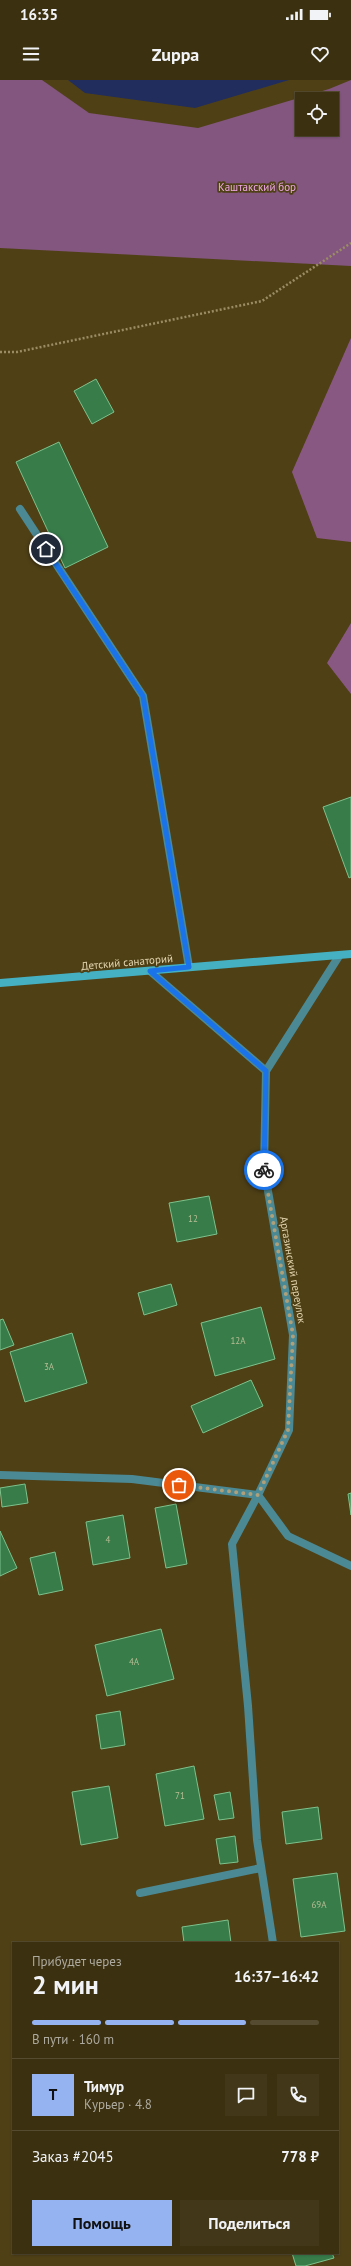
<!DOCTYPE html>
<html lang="ru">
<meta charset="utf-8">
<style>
:root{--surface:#3b3010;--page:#423819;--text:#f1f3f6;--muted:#aca99f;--line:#544b30;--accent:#95b2f1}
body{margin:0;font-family:"PT Sans",sans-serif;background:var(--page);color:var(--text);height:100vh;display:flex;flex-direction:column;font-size:15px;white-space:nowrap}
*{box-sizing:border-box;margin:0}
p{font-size:13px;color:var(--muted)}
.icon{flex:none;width:22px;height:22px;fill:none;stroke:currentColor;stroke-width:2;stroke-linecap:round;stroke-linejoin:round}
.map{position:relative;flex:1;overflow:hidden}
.sheet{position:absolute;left:12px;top:1862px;width:327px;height:312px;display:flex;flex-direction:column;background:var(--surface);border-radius:0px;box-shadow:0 1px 3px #0004,0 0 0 1px var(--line)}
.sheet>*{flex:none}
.tools{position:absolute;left:295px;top:12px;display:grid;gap:8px}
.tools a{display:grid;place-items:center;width:44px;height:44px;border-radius:0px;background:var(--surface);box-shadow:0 1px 3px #0004,0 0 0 1px var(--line);font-size:20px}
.pin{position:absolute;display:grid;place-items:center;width:34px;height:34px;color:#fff;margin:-17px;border:2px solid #fff;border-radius:50%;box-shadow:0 1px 4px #0007}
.courier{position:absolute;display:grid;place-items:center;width:40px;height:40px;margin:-20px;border:3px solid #1a73e8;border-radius:50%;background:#fff;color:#222;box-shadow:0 1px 5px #0007}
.overview em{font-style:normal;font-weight:600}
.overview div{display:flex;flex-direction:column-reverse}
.overview{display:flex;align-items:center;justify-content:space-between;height:68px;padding:0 20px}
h1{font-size:26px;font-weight:600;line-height:30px}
.bar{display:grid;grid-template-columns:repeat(4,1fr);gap:6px 4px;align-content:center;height:48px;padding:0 20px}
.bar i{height:5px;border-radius:3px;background:var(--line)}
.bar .on{background:var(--accent)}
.bar p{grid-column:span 4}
.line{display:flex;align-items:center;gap:10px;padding:0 20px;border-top:1px solid var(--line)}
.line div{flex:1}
.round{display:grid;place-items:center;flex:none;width:42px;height:42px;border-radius:0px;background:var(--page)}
.button{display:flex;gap:8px;margin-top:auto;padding:8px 20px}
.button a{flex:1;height:46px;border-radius:0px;background:var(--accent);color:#111;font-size:16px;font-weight:600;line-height:46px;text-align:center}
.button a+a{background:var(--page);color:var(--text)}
.status{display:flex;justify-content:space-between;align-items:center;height:28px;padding:0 20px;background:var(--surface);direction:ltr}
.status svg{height:11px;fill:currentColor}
header{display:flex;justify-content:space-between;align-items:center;height:52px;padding:0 20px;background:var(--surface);font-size:18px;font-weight:600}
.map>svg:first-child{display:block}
.green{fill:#82567e;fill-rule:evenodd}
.forest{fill:#885883}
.water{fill:#212d5d}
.building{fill:#387c4a;stroke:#7dc28c}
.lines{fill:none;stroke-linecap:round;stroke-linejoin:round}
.path{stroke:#9b8c64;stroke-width:2.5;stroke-dasharray:2 2;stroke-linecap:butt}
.lane{stroke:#4b8994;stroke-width:8}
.street{stroke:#4b8994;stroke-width:8}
.secondary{stroke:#44b0c2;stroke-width:8}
.done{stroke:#afa079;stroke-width:4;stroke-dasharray:0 7.2}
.route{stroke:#1a73e8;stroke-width:5}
.labels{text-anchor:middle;stroke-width:3.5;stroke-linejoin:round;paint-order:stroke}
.number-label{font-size:9px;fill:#b8be95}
.park-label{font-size:11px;fill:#f0a9e9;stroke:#4f4016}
.street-label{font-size:11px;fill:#e2d4ae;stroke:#4f4016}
</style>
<div class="status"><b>16:35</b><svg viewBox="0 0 49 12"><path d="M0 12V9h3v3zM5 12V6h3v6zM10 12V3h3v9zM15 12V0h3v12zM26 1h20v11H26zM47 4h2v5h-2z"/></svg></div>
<header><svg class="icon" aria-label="menu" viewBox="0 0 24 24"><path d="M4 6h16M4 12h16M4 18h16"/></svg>Zuppa<svg class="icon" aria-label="heart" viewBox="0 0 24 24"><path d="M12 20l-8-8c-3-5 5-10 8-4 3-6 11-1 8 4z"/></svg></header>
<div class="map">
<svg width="351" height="2186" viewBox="0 0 351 2186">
<rect width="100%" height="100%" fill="#4f4016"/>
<path class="green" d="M0,0H42L89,33L198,48L329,9L351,0V186L0,168ZM302,19H332V49H302Z"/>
<path class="forest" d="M351,258V462L317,458L292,392Z
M351,543V614L327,583Z"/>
<path class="water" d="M68,0H289L195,28L85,13Z"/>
<path class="building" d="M96,299L114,332L92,344L74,311Z
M59,362L108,467L65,488L16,382Z
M351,717V797L349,798L323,727Z
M209,1116L217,1154L177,1162L169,1123Z
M171,1204L177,1225L144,1235L138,1213Z
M261,1227L275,1279L215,1296L201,1243Z
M3,1239L14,1265L0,1270V1240Z
M72,1253L87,1303L25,1322L10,1272Z
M251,1300L263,1326L203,1353L191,1326Z
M25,1404L28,1423L2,1427L0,1408Z
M351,1413V1435L348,1414Z
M176,1424L187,1484L166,1488L155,1428Z
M123,1435L130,1478L93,1485L86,1442Z
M0,1451L17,1488L0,1496Z
M55,1472L63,1510L39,1515L30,1478Z
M161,1549L174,1599L107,1616L95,1565Z
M120,1631L125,1665L101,1669L96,1635Z
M194,1686L204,1739L165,1746L156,1694Z
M109,1706L118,1758L81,1765L72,1712Z
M230,1712L234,1738L219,1740L214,1715Z
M318,1727L322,1759L286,1764L282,1732Z
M235,1756L238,1782L220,1784L216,1759Z
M337,1793L345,1851L301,1857L293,1799Z
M228,1840L231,1863H184L182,1847Z
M292,2173H332L334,2178L305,2186H296Z"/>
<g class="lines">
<path class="path" d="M0,272H17L262,221L351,163"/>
<path class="lane" d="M20,429L143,616L189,887
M140,1813L261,1788"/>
<path class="street" d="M150,891L266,991L339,876
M0,1395L132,1399L258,1415L289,1350L293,1255L264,1088L266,991
M273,1863L257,1760L248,1626L232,1464L258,1415L288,1456L351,1486"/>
<path class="secondary" d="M0,903L351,874"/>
</g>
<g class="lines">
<path class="done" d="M179,1405L258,1415L288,1350L293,1255L264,1090"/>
<path class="route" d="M46,469L143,616L189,887L150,891L266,991L264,1090"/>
</g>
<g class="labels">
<g class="number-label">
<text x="193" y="1142">12</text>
<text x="238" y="1264">12А</text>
<text x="49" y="1290">3А</text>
<text x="108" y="1463">4</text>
<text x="134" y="1585">4А</text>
<text x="180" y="1719">71</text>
<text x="319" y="1828">69А</text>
</g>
<g class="park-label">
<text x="257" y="111">Каштакский бор</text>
</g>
<g class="street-label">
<text transform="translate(127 882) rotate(-5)" y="4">Детский санаторий</text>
<text transform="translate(293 1190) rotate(80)" y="4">Аргазинский переулок</text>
</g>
</g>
</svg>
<div class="tools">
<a><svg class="icon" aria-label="locate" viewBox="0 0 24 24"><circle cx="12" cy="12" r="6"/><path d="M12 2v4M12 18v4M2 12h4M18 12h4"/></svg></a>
</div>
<div class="pin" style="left:179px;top:1405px;background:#ea580c"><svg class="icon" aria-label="bag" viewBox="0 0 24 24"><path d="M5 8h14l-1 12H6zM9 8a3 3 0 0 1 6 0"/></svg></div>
<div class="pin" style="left:46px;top:469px;background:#1f2937"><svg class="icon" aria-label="home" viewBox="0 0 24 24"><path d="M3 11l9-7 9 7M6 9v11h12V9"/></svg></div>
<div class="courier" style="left:264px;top:1090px"><svg class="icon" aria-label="bike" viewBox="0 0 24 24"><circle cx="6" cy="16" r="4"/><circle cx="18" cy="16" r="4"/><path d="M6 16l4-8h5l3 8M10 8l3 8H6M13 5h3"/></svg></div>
<section class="sheet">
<div class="overview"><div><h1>2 мин</h1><p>Прибудет через</p></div><em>16:37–16:42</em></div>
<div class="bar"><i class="on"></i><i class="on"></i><i class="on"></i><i></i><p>В пути · 160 m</p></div>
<div class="line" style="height:72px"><b class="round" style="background:var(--accent);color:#111">Т</b><div><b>Тимур</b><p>Курьер · 4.8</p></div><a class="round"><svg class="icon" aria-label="chat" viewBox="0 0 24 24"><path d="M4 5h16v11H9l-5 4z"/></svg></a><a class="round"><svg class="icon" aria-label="phone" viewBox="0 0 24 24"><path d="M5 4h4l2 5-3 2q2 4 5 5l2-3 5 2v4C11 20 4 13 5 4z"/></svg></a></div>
<div class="line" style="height:52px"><div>Заказ #2045</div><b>778 ₽</b></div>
<div class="button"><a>Помощь</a><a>Поделиться</a></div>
</section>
</div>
